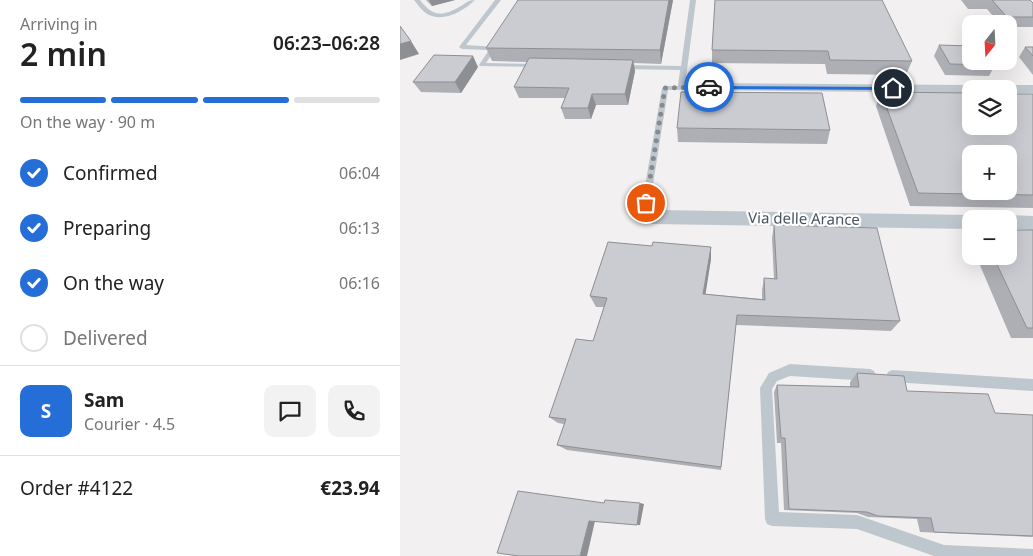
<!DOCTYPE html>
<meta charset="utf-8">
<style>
:root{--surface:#fff;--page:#f2f2f2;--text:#222;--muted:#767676;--line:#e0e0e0;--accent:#256ed7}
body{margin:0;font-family:"Noto Sans",sans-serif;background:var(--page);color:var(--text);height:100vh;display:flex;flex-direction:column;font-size:19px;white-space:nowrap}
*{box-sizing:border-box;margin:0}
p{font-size:16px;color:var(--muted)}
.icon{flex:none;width:28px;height:28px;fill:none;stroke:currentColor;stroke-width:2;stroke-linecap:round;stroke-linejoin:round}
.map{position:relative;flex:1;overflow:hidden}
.side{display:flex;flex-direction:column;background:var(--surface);width:400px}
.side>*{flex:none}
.needle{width:32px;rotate:198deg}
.buttons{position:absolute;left:562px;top:15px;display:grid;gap:10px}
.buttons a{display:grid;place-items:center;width:55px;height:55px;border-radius:10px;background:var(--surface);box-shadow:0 5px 20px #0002;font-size:25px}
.pin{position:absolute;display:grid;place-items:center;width:42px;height:42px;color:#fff;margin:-21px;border:2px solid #fff;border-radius:50%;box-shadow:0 1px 5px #0007}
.courier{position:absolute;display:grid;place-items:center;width:50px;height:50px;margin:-25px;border:4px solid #256ed7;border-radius:50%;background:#fff;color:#222;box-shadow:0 1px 6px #0007}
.summary em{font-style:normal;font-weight:600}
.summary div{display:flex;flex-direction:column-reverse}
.summary{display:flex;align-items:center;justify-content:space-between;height:85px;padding:0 20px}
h1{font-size:32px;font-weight:600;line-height:38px}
.bar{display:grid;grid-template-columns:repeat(4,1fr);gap:8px 5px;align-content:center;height:60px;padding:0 20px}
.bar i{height:6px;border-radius:4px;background:var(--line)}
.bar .current{background:var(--accent)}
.bar p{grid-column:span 4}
.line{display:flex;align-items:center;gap:12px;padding:0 20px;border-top:1px solid var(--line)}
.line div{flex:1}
.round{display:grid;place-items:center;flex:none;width:52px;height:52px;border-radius:10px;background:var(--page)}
ol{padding:0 20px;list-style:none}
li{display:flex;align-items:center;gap:15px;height:55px}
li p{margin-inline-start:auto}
li .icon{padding:5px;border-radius:50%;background:var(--accent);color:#fff;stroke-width:4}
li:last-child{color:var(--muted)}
li i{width:28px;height:28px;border:2px solid var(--line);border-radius:50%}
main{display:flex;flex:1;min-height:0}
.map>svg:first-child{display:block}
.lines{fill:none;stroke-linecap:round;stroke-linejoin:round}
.lane{fill:#bfc7ce;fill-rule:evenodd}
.street{fill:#bfc7ce;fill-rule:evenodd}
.wall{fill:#aeafb5}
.shaded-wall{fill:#8d8f93}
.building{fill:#caccd2;stroke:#8d8f93;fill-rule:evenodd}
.route{fill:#256ed7}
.done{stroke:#848a90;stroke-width:5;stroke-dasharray:0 9}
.labels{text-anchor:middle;stroke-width:4.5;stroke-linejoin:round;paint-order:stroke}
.street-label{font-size:15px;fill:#49535c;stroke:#fff}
</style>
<main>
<section class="side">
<div class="summary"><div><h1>2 min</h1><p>Arriving in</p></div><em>06:23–06:28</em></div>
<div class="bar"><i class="current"></i><i class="current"></i><i class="current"></i><i></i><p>On the way · 90 m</p></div>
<ol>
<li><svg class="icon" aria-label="check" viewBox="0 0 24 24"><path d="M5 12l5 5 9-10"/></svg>Confirmed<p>06:04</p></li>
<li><svg class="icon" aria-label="check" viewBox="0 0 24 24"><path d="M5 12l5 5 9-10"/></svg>Preparing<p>06:13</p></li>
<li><svg class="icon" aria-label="check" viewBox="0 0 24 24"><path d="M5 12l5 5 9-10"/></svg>On the way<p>06:16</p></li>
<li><i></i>Delivered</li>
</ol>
<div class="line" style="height:90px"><b class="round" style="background:var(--accent);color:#fff">S</b><div><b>Sam</b><p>Courier · 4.5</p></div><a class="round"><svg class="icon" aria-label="chat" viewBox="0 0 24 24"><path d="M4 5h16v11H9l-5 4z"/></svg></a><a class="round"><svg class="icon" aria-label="phone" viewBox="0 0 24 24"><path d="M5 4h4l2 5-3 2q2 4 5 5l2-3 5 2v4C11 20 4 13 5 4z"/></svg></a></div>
<div class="line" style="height:65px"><div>Order #4122</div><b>€23.94</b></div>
</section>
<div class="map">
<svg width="633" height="556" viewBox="0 0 633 556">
<rect width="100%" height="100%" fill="#f2f0f0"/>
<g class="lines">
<path class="lane" d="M14,0H20C33,17 42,17 61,6C66,3 68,0 75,0C65,10 46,21 32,16C24,14 19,6 14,0Z
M95,0H101L66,45L95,47L96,48L86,63L138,64L140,65V67L80,66L79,65L89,50L62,49L59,47Z
M290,0H296L285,85H298L301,87L298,89L268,90L250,203L246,206L242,203L262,88L265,86H278L280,70L222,69L219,67L222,65L281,66Z
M390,364L470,369L474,371L476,375L474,379L470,381L390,376L377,381L372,389L379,512L457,515L544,545L633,549V556H534L457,529L372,526L367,524L365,519L360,388L369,373Z
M492,370L633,379V391L492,382L488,380L486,376L488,372Z"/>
<path class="street" d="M298,83L571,85L578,89H571V93L293,90L291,87L293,84Z
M609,85H633V93H609V89H602Z
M246,196L253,198L259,210L571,215L579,219H571V229L253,224L246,222L237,203L239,198Z
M609,215L633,216V230L609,229V219H601Z"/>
</g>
<path class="wall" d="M26,0H55L32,6Z
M273,0L261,64L234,63L235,71L228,105H196L191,119H165L161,108L165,98H119L114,87L127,62L92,61L86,48Z
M315,0L512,61L506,75L427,74L425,64L312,63V50Z
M561,0H630L633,3V27H609V24H600L587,9H568Z
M539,45L595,65L589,76L545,75L534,56Z
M625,47H633V75L619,57Z
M78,67L61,93L21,92L13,82Z
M481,92L633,94V208L510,206L476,106Z
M277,128L430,130L427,144L278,142Z
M374,225L500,321L491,331L336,325L321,470L167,450L157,445L164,424L158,423L149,417L193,341L204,307H196L190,296L252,246L311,247V259L305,294L362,299V290L364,278L374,279L372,238Z
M633,230V338H611L576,256H609Z
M457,373L507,391L633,537L520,532L517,519L468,517L457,513L384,510L381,443H377L374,392L377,385L450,387V382Z"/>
<path class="shaded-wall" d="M29,0H55L32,6Z
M269,0H273L261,64L260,50Z
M11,41L19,54L0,60V44Z
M73,56L78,67L61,93L55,82Z
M233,60L235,71L228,105L225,94Z
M192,94L196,105L191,119L188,108Z
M311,247V259L304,304L303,294Z
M240,503L244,504L240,525H237Z
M189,521H195L187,556H180Z"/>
<path class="building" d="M118,0H269L260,50L86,48Z
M315,0H482L512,61L430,60L428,51L312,50Z
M592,0H630L633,3V17H607Z
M0,26L11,41L0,44Z
M539,45L571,46V61H593L595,65L550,64Z
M625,47H633V56Z
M34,55L73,56L55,82H13Z
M129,58L233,60L225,94H192L188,108H161L169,88L114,87Z
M281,92L422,93L430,130L277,128Z
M481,92L571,93V126H609V94H633V195L518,193ZM571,154H609V191H571Z
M374,225L477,228L500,321L337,315L321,467L157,445L166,419L149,417L176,339L193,341L207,298L190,296L208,242L252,246L253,242L311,247L303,294L365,300L364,278L377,279Z
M609,230H633V328H627L593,256H609Z
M457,373L504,376L507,391L588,394L595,413L633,415V536L534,532L531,518L478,516L467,512L389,509L385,438H381L377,385L459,387Z
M118,491L204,503L205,500L240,503L237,525L189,521L180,556H119L97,553Z"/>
<path class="route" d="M307,86L493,87L496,88L493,90L309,89Z"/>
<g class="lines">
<path class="done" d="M246,203L265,88L309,87"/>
</g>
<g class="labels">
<g class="street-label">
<text transform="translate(404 219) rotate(1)" y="5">Via delle Arance</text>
</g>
</g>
</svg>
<div class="buttons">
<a><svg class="needle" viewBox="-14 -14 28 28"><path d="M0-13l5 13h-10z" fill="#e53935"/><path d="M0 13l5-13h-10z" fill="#767676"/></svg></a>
<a><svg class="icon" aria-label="layers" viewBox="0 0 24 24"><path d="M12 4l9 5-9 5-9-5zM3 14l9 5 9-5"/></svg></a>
<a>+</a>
<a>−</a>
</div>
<div class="pin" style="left:246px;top:203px;background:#ea580c"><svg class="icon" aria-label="bag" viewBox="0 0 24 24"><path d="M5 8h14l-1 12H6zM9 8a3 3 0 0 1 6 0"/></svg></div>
<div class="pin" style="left:493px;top:88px;background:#1f2937"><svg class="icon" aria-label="home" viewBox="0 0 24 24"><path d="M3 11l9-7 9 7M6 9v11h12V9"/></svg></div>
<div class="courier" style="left:309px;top:87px"><svg class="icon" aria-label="car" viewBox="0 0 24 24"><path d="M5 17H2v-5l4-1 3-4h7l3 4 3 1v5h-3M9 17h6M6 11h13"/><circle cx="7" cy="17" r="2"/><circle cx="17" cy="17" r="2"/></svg></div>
</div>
</main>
